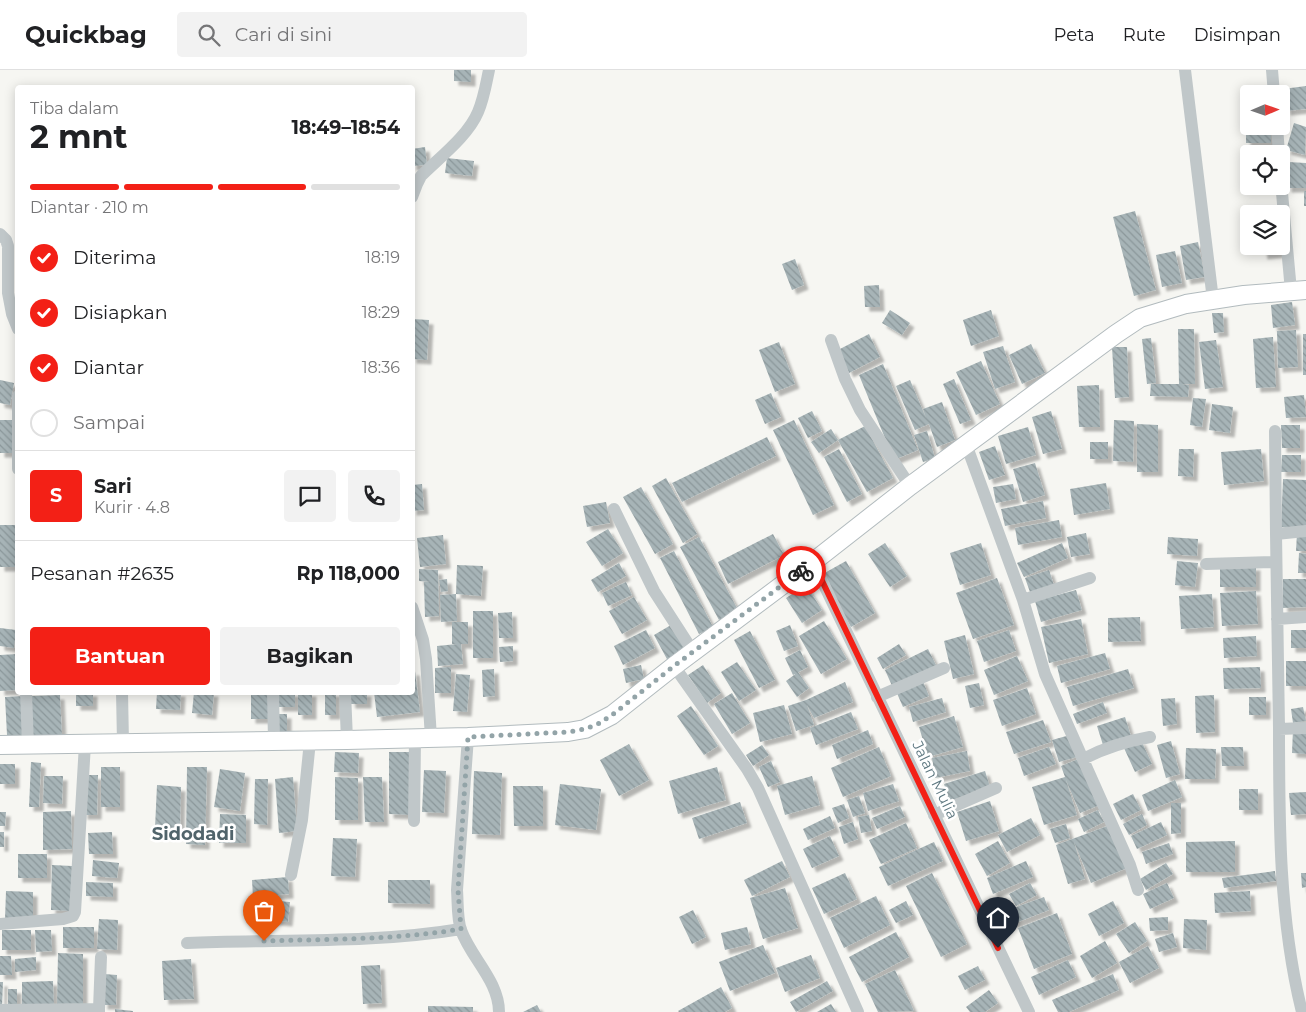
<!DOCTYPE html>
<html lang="id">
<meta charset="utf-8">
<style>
:root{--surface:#fff;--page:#f2f2f2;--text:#202124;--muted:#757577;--line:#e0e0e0;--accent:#f32016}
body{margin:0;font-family:Montserrat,sans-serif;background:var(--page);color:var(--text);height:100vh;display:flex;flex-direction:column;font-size:19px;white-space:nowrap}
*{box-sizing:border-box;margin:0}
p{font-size:16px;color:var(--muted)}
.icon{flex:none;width:28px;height:28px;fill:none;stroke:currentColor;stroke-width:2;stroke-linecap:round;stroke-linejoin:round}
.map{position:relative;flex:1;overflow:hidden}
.drawer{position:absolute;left:15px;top:15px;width:400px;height:610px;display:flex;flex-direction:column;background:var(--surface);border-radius:5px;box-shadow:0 2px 12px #0003}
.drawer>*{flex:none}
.needle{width:32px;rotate:88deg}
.controls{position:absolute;left:1240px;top:15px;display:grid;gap:10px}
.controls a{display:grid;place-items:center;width:50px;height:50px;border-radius:5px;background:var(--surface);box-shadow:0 2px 12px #0003;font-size:25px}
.pin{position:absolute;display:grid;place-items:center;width:42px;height:42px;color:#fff;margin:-51px -21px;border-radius:50% 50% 50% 0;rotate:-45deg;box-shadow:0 0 5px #0007}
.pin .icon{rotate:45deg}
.courier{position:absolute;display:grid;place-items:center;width:50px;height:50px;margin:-25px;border:4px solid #f32016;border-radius:50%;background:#fff;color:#222;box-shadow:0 1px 6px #0007}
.headline em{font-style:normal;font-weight:700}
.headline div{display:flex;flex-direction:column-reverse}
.headline{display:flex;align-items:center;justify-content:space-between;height:85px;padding:0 15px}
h1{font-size:32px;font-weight:700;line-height:38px}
.bar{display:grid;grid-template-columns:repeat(4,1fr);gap:8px 5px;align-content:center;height:60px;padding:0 15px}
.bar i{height:6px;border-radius:4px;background:var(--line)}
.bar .selected{background:var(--accent)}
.bar p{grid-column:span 4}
.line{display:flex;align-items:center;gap:12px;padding:0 15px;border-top:1px solid var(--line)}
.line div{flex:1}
.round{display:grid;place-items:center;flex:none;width:52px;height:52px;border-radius:5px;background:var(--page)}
ol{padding:0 15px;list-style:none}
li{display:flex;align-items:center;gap:15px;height:55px}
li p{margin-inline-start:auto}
li .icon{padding:5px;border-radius:50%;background:var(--accent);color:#fff;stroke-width:4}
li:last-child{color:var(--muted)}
li i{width:28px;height:28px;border:2px solid var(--line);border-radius:50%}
.action{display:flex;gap:10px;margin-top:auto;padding:10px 15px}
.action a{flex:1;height:58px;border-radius:5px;background:var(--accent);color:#fff;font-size:20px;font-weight:700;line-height:58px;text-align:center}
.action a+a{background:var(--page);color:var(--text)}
header{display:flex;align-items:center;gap:30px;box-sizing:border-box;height:70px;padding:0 25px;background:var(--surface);border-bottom:1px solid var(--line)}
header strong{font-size:24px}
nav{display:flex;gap:28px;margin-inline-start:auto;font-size:18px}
.search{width:350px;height:45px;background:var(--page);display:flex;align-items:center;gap:12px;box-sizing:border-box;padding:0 18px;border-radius:5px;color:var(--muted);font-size:19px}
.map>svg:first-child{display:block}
.building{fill:url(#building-back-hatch);filter:url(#shadow)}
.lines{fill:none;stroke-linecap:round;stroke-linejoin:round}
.secondary-casing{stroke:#b2bbbe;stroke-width:20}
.street{stroke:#c0c7c9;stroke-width:12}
.secondary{stroke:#fff;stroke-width:18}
.done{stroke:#93a4a8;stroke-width:5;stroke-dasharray:0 9}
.route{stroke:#f32016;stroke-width:6}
.labels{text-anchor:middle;stroke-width:5;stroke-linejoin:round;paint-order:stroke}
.street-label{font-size:15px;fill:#5e7880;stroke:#fff}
.quarter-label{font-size:18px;font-weight:bold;fill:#51646b;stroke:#fff}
</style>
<header>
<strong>Quickbag</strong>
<div class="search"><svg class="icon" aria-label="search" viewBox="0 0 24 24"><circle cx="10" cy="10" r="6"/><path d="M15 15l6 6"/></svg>Cari di sini</div>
<nav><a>Peta</a><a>Rute</a><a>Disimpan</a></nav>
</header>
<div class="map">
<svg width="1306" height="942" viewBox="0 0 1306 942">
<defs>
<pattern id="building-back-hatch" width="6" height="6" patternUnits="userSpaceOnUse" patternTransform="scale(1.25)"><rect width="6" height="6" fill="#a7b4b7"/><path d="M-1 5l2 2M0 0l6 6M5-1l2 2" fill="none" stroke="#8b979a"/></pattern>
<filter id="shadow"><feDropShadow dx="4.5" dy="4.5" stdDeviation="1" flood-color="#0004"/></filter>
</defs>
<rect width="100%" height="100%" fill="#f6f6f2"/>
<path class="building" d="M454,0H471V12L454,11Z
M1306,16V39L1286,41L1283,19Z
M1246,31H1249V56H1271V73H1246Z
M1294,53L1306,57L1305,85L1286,80Z
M425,77L427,95L412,96V79Z
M447,88L474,91L472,106L445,103Z
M1288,92L1306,93V118H1287Z
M1304,121H1306V136H1304Z
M1135,141L1156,220L1134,226L1113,147Z
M1198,172L1205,207L1186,210L1180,176Z
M1262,176H1281L1282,183L1263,185Z
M1175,181L1182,213L1162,217L1156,185Z
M795,189L804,215L792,220L782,194Z
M879,215L880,237H865L864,216Z
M1292,232L1295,255L1273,258L1271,235Z
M890,240L910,253L902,265L882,253Z
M991,240L999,266L971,276L963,250Z
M1212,243H1223L1224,262L1214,263Z
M412,249L429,250L427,290L412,289Z
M1178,259H1194L1195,314H1182L1189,315L1188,327L1150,326L1151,314H1179Z
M1296,260L1298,297L1278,298L1277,261Z
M869,264L880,287L849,303L838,280Z
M1303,264H1306V305H1303Z
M1273,267L1276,317L1256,318L1253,269Z
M1151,268L1156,313L1147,314L1142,269Z
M1216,270L1223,317L1205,319L1199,272Z
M779,272L795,314L775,322L759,280Z
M1031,274L1045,303L1022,314L1009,285Z
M1003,276L1015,312L995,319L983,282Z
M1112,277H1127L1129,327L1115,328Z
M981,291L1000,334L976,345L956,302Z
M883,294L918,380L894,390L859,305Z
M954,309L971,350L960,354L943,314Z
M0,310L14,313L10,335L0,333Z
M910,310L926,348L923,339L942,332L955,370L937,377L929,354L915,360L896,316Z
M1099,315L1100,357H1079L1077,316Z
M771,323L781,347L765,354L755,330Z
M1304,325L1306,347L1286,348L1284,327Z
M1193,328L1206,329L1202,357L1190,355Z
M1212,334L1233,337L1230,363L1209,360Z
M812,341L822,361L808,368L798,348Z
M1051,341L1062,379L1043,384L1032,347Z
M0,350H13V383H0Z
M794,350L834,435L813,445L773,360Z
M1114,350L1134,351L1133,392L1113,391Z
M1137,354L1158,355V402H1137Z
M1281,355H1300V378H1282Z
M865,356L893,408L867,422L838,370L819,383L811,372L831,359L838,370Z
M1028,357L1036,385L1006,394L998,366Z
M927,361L935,388L923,392L914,365Z
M767,367L776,386L682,432L672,413Z
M1090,372H1108V389H1090Z
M995,376L1005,405L989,410L979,382Z
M839,379L862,424L847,432L824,387Z
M1179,379H1194L1193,407L1178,406Z
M1261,379L1264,411L1224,415L1221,382Z
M1282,385H1301V402H1281Z
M1035,393L1045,425L1023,432L1013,399Z
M666,408L697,464L683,473L652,416Z
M1283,409L1306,410V458L1281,457Z
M1106,413L1110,439L1074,445L1070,419Z
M422,414L424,440L412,441V415Z
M1013,414L1016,429L996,433L993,417Z
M641,417L673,474L655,484L623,427Z
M1043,431L1046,448L1005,456L1001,439Z
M606,432L610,453L587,457L583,436Z
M1059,450L1062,467L1018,475L1015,458Z
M0,455H17V497H0Z
M608,459L623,483L602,496L586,472Z
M1086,463L1090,484L1071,487L1067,467Z
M1297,463H1306V481H1296Z
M773,464L784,485L728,514L718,492Z
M443,465L446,494L420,497L417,468Z
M699,467L738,540L719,550L680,477Z
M1168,467L1198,469L1197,486L1167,484Z
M885,473L907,506L890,517L868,484Z
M981,473L991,505L960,515L950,483Z
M1062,473L1068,488L1024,507L1017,493Z
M674,481L713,557L699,564L660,488Z
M1299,483L1306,484V503H1298Z
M846,491L875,543L851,557L821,505Z
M1177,491L1198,493L1195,517L1175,515Z
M619,493L626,506L598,522L591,510Z
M457,495L483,496L481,526L456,524L457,551L441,552L440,525L456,524Z
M1220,496H1256V517H1220Z
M419,499L438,500L439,546L425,547L424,512H431L419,511Z
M1049,500L1055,518L1031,525L1025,508Z
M997,508L1014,555L973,569L956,523Z
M447,509L448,521L441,522L439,510Z
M1283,509H1306V537L1283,538Z
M626,512L632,525L608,536L602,523Z
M806,515L822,540L802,553L786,528Z
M1076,520L1082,540L1041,552L1035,531Z
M1256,521L1258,554L1222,556L1220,523Z
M1212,524L1214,557L1181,559L1179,526Z
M634,527L647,550L622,564L609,541Z
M473,541H493V588H473Z
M512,542L513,568H499L498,543Z
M1140,547L1141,571L1108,572V548Z
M1081,549L1088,584L1049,593L1041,557Z
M824,551L847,589L821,604L799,566Z
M452,552H468V574H461L463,594L438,596L437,576L457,574H452Z
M671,555L686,581L668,591L654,565Z
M790,555L798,576L784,581L776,561Z
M0,558L16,560L14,578L0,576Z
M646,560L655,578L623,595L614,576Z
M1009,560L1016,581L984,592L977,571Z
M1291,560H1306V578H1291Z
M750,561L775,610L759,618L734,570Z
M965,565L974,604L953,609L944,571Z
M1256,566L1257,586L1224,588L1223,568Z
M899,574L906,585L883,599L877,588Z
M513,576V591L500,592L499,577Z
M928,579L937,597L893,618L885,600Z
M800,580L808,597L793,605L785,588Z
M1105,583L1110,599L1061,613L1057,596Z
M18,584V620L0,621V585Z
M1017,586L1028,611L994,625L984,600Z
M1286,591H1306V616H1286Z
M737,592L756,620L739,631L721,602Z
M641,595L644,609L626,613L623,599Z
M703,595L721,623L707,633L688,605Z
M451,597V623H435V598Z
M1260,597L1261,618L1224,619L1223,598Z
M494,599L495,626L483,627L482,600Z
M1128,599L1134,618L1073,636L1067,617Z
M412,601H415L420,642L377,647L374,622H412Z
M798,602L809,618L797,627L786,611Z
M456,604L470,605L467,642L453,641Z
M922,609L929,626L903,637L896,621Z
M845,612L853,632L814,648L807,635L814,655L796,661L788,636L806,630Z
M979,613L984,635L970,638L965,616Z
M1027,618L1036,644L1002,656L993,630Z
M76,622H93V636H76Z
M157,622H181L180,640L156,639Z
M194,622H214L212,645L192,643Z
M251,622H269L270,649H251Z
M278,622H295V637H278Z
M298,622H312V645H298Z
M325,622H336V645H325Z
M350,622H367V634H351Z
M732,623L750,653L732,664L714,634Z
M60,625L62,666L32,667L31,626Z
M1214,625L1215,662L1196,663L1195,626Z
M23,626L25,665H7L5,627Z
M1249,627H1266V645H1249Z
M942,628L946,642L913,652L909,637Z
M1175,628L1177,654L1163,656L1161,629Z
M1103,632L1107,643L1077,654L1073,644Z
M784,635L792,664L760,672L753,643Z
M691,636L718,676L704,685L677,646Z
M1303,637L1306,651L1293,653L1291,639Z
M851,642L858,659L816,675L810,658Z
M277,644H287V663H277Z
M954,646L963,677L928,687L919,657Z
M1125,647L1131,666L1103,675L1097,656Z
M1043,650L1051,672L1014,684L1006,662Z
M1293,659H1306V684L1292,683Z
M868,660L873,674L837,689L832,675Z
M1070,665L1077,687L1059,692L1052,670Z
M1141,670L1152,694L1135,702L1124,678Z
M1171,671L1180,704L1166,708L1157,675Z
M629,674L649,710L619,726L600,690Z
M762,675L769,685L753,696L746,685Z
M879,677L891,706L843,727L831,698Z
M1049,677L1056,694L1024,706L1018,688Z
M1221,677H1243L1244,696H1222Z
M1186,678L1216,679L1215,709H1185Z
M967,681L970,701L935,708L932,688Z
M335,682L359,683L358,703L334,702Z
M389,682H414L413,745L389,744Z
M1081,688L1100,735L1080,743L1066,710L1077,745L1044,755L1032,717L1065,707L1061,696Z
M771,691L780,712L768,717L759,697Z
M31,692L41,693L39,737H29Z
M0,694H15V714H0Z
M101,697H120V737H101Z
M187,697H207L205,775L186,774Z
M717,697L726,730L678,744L669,711Z
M220,699L245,703L240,741L214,737Z
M424,700L446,701L444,743L422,742Z
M474,701L502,703L500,765L472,764Z
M985,701L990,717L949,731L944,714Z
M84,705H98L97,745H83Z
M44,706H63L62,734L43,733Z
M812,706L820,735L785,745L777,716Z
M293,707L297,761L279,763L275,709Z
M335,707L358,708V750H335Z
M363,707H382L384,752H365Z
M255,709H268L267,755L254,754Z
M1175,710L1182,727L1148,741L1142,725Z
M560,714L601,719L596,760L555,755Z
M893,714L899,731L868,741L863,723Z
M157,715L181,717L180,759L155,758Z
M513,716H543V756H514Z
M1239,719H1258V740H1239Z
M1306,722V744L1291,745L1289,723Z
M1133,724L1141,740L1121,750L1113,734Z
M859,726L865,743L853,747L847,730Z
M990,731L999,761L966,771L957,742Z
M740,732L747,753L699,769L692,748Z
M1171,733H1181V763L1171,764Z
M844,734L849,748L838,753L832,738Z
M900,736L905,747L877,759L872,748Z
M1098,740L1104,752L1084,762L1078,749Z
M71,741L72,779L43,780V742Z
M0,742H6L5,756H0Z
M220,744L246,745V773H219Z
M1142,744L1147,755L1129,765L1123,754Z
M869,745L872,761L861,763L858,747Z
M830,746L835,758L808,770L803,759Z
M1031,748L1040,765L1007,782L998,765Z
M853,752L858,769L844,774L839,757Z
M1161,752L1167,765L1137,779L1131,766Z
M906,753L917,778L881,794L869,770Z
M1066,754L1070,768L1055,773L1050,759Z
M1110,755L1127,798L1091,813L1074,772L1085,809L1068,814L1056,775Z
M0,762H4V777H0Z
M112,762L113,784H89L88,763Z
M830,766L839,786L812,798L803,779Z
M333,768L357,769L355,807L331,806Z
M998,771L1010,793L987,806L975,784Z
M1235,771V802H1186V772Z
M934,772L943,791L888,816L879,797Z
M1169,773L1173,784L1146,794L1142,782Z
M18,784H47V808H18Z
M93,790L119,793L117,808L92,806Z
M782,791L790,807L752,826L744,810Z
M1026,791L1033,807L993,824L987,808Z
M1166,793L1173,804L1146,820L1140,809Z
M52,795L72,796L71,841L51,840Z
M1275,801L1276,811L1224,818L1222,808Z
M845,803L857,829L824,844L812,818Z
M932,803L967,874L941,887L906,816Z
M1301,803H1306V817L1302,818Z
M288,807L289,824L253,827L252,810Z
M388,810H430V834L388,833Z
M86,812L113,813V827L86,826Z
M1030,813L1037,825L1016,836L1009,824Z
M1167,813L1174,828L1150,839L1143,824Z
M785,818L798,858L763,869L750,828Z
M6,821L33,822V849H5Z
M1250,821L1251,841L1215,843L1214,823Z
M876,826L890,855L844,878L830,848Z
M1044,827L1049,840L1013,854L1008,840Z
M259,829L290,832L288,852L257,849Z
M906,831L913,845L896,853L889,840Z
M1113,831L1124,853L1099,866L1088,844Z
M693,840L706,867L692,874L679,847Z
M1057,843L1072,884L1034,899L1018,858Z
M1168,847V860L1150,861L1149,848Z
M99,849L118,850L117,880L97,879Z
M1184,849L1207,850L1206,880L1183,878Z
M1135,852L1147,871L1129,883L1116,864Z
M63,857H94V878H63Z
M747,857L751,874L725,880L721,863Z
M2,860H31V880H2Z
M35,860H51L52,881L36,882Z
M896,862L909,887L862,912L849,887Z
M1173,863L1177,877L1159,882L1155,869Z
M1105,871L1117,893L1092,908L1080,886Z
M763,875L775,903L730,921L719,892Z
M1148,876L1159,898L1130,913L1119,892Z
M58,883L83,884V936L57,935Z
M811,885L820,908L785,922L776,898Z
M0,886H11L12,905H0Z
M36,887V900L15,902V889Z
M191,889L194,929L164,930L162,891Z
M1068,890L1076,907L1039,925L1031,907Z
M380,895L382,933L363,934L361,896Z
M978,896L985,910L965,920L958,906Z
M895,900L914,941L878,942L865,914Z
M104,904L117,905L116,935H103Z
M1113,904L1119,920L1069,942H1058L1052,930Z
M53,911L54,937L22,938V912Z
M827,911L833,921L796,942L790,932Z
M0,912H3L2,938L0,937Z
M721,917L732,938L725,942H679L678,941Z
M8,919H17V936H8Z
M989,920L998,933L985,942H970L966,937Z
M831,934L836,942H817Z
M537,935L541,942H523Z
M428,936L473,937V942H428Z
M115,939L133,941V942H115Z"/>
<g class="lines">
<defs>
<path id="secondary" d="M0,675L347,670L468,667L568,662L585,659L612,645L674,596L813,492L910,416L1116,264L1140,248L1186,234L1244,225L1306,220"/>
</defs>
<use href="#secondary" class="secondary-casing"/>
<path class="street" d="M1185,0L1213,230
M1272,0L1274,24
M1277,56L1279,84
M1281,112L1291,221
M412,127L417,114L421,106C440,87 468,66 478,42C484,28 486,14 489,0
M0,164L6,170L8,176V223L12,244L18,259
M831,270L845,309L860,340L910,416
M18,326V399
M1275,361L1276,464
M966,374L1023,530L1045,604L1130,795L1138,820
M614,439L654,521L694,583
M813,492L1029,942
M1206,494L1276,492
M1023,530L1090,508
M412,537L423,570L426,589L431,668
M1277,549L1306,547
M674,596L747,699L758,718L858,942
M26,622L28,675
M122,622L123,673
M273,622L274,671
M345,622L347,670
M877,627L944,598
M1279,659L1306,658
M468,667L457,820C458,833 457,848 461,860C471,888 499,911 499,942
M1083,689C1104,678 1127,671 1150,667
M934,745L996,718
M414,751L415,669
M291,805L302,750L310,671
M0,854L63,849L73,846L75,842L85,674
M187,873C278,869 371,874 461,859
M99,939L101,887
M0,940L99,939V942
M1302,942C1279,850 1279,753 1279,658C1278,594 1277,529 1276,464L1306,461"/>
<use href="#secondary" class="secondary"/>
</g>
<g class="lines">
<path class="done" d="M264,871C329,869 396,870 461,859L458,820L468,667L568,662L585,659L598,654L612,645L674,596L801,501"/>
<path class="route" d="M801,501L813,492L998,878"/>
</g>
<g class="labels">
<g class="street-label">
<text transform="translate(935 710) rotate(64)" y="5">Jalan Mulia</text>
</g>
<g class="quarter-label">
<text x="193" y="770">Sidodadi</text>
</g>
</g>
</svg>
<div class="controls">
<a><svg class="needle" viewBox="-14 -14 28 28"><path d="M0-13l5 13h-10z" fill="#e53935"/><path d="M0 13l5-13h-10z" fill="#757577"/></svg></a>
<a><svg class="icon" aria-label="locate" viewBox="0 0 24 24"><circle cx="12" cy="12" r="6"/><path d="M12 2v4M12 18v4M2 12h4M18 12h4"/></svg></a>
<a><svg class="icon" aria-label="layers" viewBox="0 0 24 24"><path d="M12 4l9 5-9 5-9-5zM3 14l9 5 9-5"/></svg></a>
</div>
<div class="pin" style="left:264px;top:871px;background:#ea580c"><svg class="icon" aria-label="bag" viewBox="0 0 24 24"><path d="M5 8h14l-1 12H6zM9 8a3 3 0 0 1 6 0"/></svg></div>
<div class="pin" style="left:998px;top:878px;background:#1f2937"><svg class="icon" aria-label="home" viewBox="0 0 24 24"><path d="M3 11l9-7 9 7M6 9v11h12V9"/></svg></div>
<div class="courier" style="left:801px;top:501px"><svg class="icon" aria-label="bike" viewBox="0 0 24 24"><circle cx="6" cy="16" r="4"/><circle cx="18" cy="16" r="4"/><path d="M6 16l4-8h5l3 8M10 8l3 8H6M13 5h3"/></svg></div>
<section class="drawer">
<div class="headline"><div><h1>2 mnt</h1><p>Tiba dalam</p></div><em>18:49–18:54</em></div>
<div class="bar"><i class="selected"></i><i class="selected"></i><i class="selected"></i><i></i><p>Diantar · 210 m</p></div>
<ol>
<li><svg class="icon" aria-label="check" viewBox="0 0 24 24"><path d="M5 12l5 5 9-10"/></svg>Diterima<p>18:19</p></li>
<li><svg class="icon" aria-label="check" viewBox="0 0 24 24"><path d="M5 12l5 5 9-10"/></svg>Disiapkan<p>18:29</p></li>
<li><svg class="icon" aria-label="check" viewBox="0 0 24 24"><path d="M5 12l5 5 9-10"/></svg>Diantar<p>18:36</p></li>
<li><i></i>Sampai</li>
</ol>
<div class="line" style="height:90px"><b class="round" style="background:var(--accent);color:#fff">S</b><div><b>Sari</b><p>Kurir · 4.8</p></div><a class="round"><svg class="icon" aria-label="chat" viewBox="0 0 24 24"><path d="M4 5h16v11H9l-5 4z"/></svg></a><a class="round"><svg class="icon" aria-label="phone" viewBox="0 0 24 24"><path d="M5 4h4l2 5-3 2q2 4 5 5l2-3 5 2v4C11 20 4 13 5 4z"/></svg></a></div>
<div class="line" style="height:65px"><div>Pesanan #2635</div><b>Rp 118,000</b></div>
<div class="action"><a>Bantuan</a><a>Bagikan</a></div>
</section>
</div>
